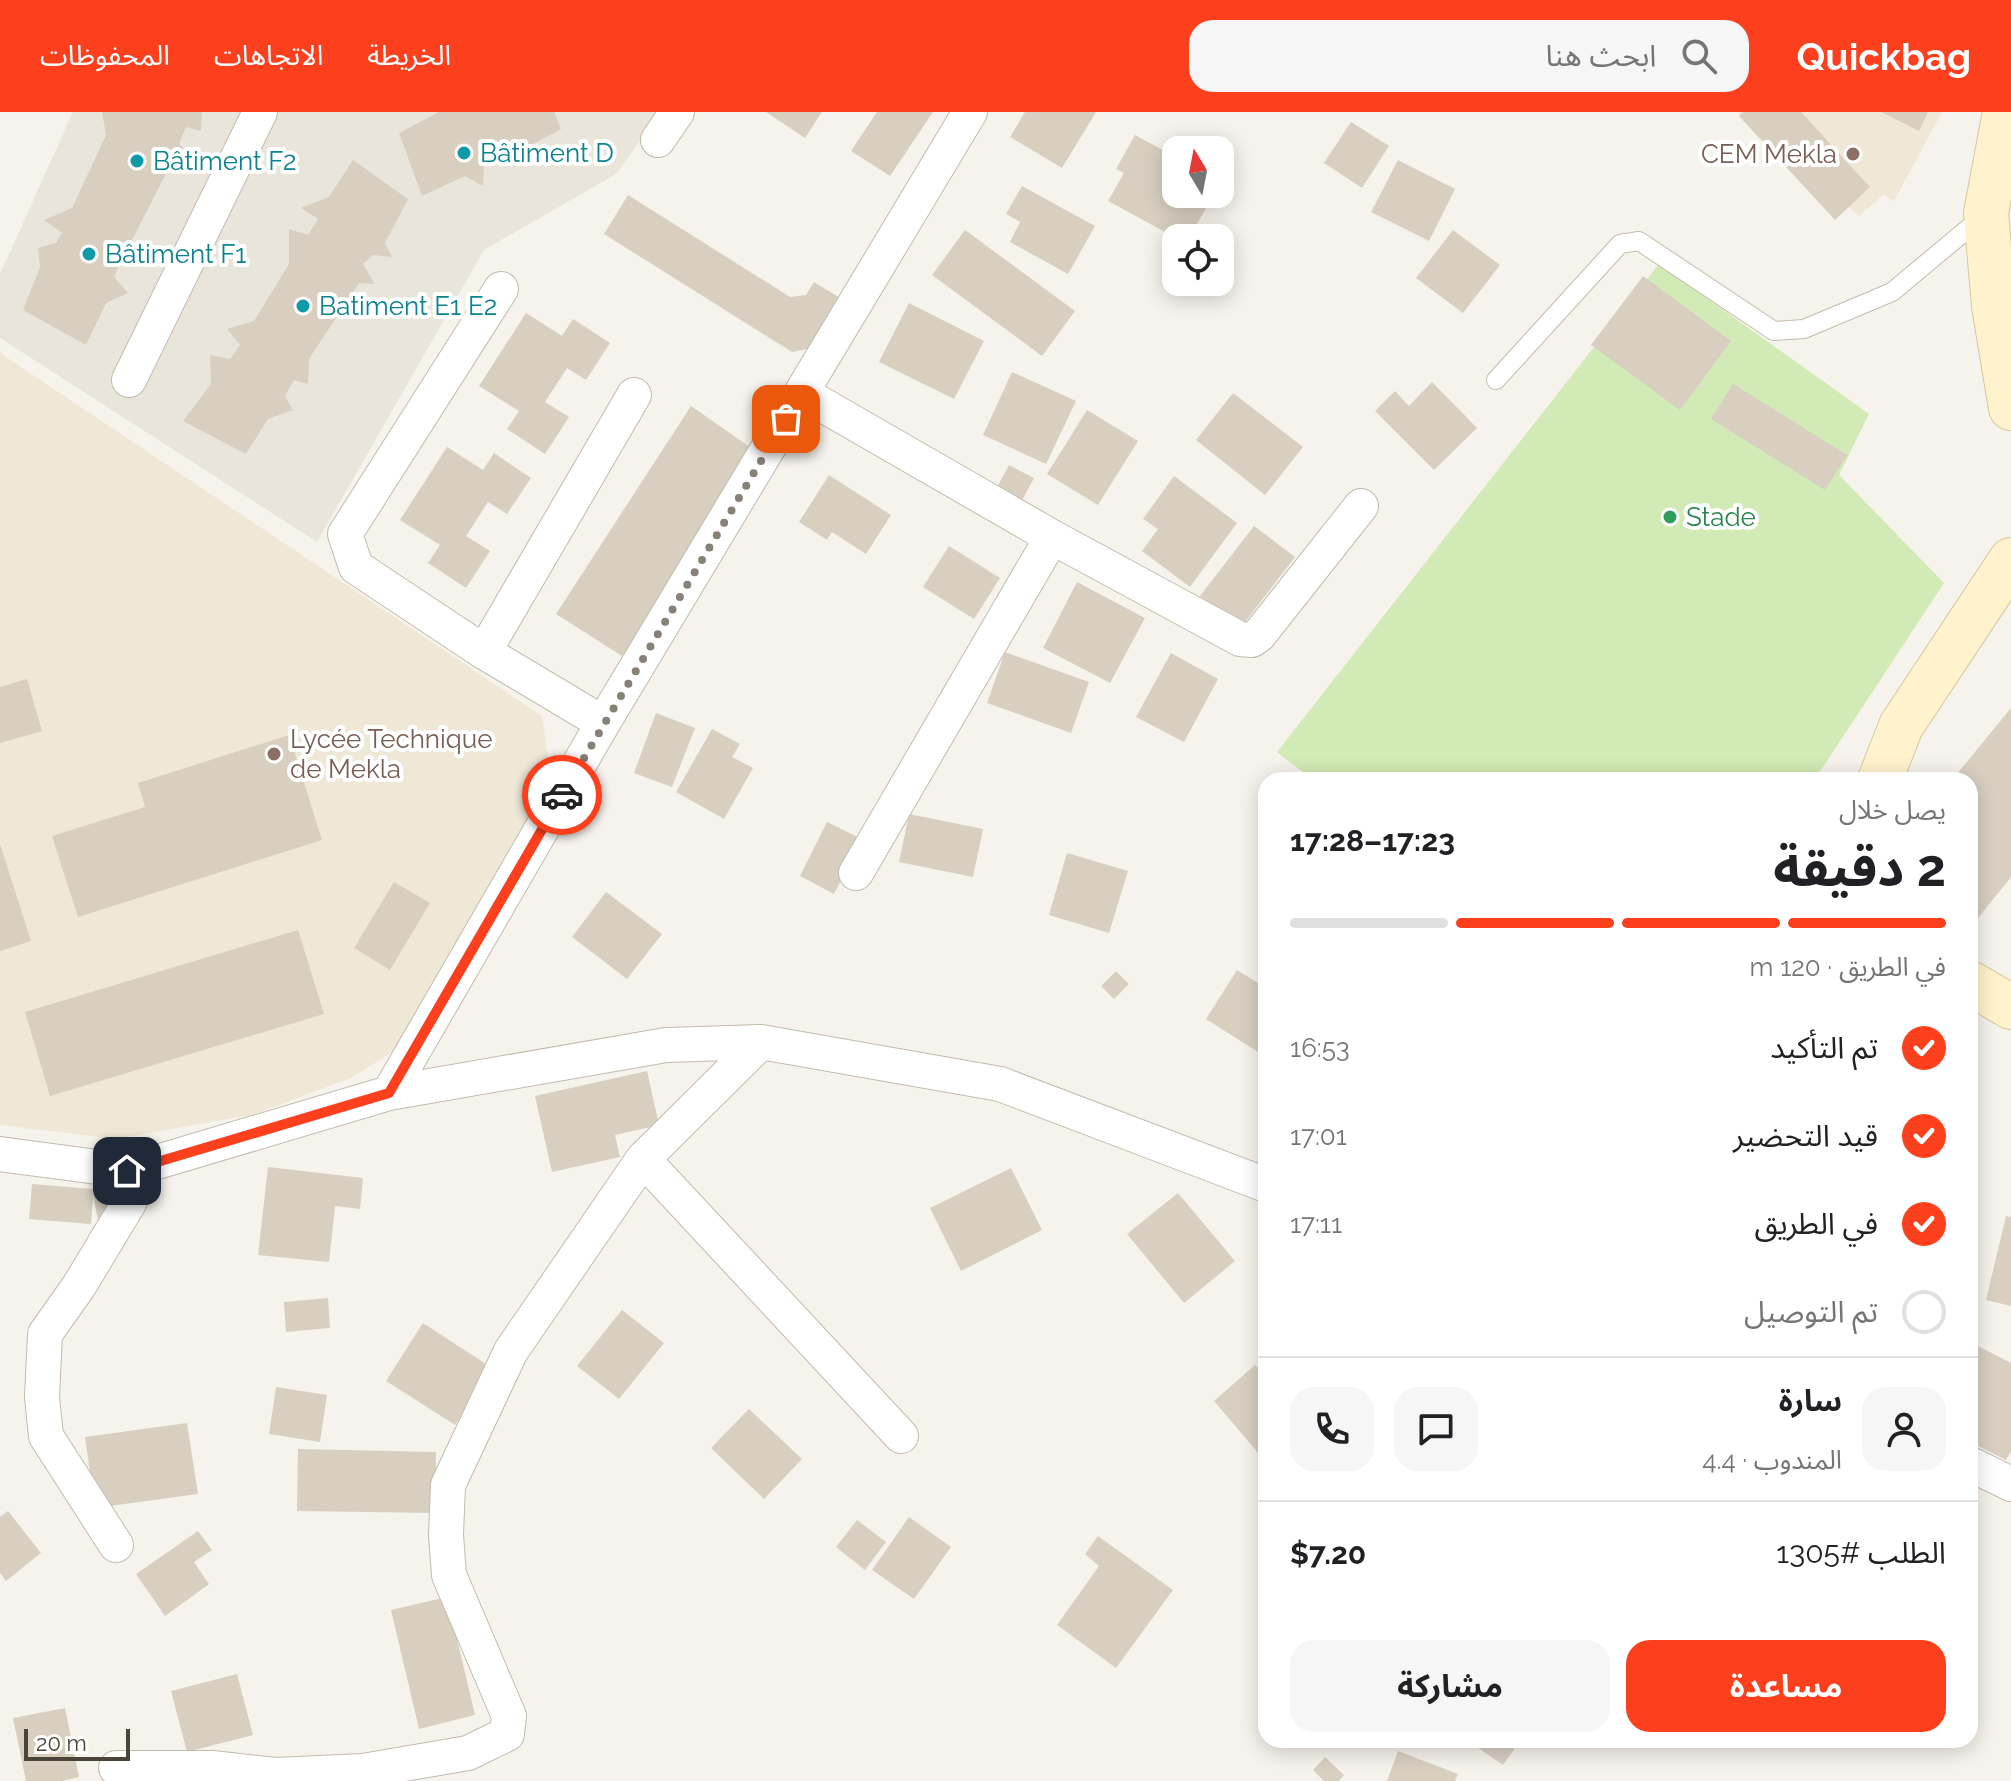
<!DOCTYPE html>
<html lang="ar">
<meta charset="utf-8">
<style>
:root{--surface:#fff;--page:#f6f6f6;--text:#202124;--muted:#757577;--line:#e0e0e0;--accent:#fc3f1d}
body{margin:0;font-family:Raleway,"Noto Sans Arabic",sans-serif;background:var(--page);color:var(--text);direction:rtl;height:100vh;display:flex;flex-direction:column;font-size:30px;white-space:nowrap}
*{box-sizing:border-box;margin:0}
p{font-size:26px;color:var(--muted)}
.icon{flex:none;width:44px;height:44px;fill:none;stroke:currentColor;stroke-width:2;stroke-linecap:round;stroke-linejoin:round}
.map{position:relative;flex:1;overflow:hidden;direction:ltr}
.drawer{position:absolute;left:1258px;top:660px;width:720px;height:976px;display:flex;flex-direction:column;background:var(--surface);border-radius:24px;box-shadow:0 4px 20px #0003;direction:rtl}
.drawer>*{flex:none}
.needle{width:52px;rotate:350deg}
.tools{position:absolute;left:1162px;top:24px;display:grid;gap:16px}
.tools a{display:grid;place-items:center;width:72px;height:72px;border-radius:16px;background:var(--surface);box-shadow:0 4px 20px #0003;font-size:40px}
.scale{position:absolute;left:24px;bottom:20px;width:106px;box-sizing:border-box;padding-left:8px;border:4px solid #4b4439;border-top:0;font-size:22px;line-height:28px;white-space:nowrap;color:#4b4439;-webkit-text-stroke:6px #fff;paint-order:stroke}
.pin{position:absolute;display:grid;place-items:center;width:68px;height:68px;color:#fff;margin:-34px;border-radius:16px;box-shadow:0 4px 12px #0006}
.courier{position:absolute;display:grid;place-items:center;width:80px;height:80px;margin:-40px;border:6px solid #fc3f1d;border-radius:50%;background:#fff;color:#222;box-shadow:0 2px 10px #0007}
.head em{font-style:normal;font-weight:700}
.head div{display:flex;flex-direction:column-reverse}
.head{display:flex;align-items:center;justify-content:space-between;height:136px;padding:0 32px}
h1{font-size:52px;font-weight:700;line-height:60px}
.bar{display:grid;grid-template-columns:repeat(4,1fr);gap:12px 8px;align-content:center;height:96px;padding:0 32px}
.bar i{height:10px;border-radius:6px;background:var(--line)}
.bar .active{background:var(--accent)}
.bar p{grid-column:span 4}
.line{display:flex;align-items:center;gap:20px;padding:0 32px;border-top:2px solid var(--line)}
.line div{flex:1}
.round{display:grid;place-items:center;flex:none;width:84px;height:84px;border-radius:24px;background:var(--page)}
ol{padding:0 32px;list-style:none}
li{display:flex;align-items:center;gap:24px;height:88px}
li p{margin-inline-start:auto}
li .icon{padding:8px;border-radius:50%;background:var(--accent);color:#fff;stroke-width:4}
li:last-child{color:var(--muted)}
li i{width:44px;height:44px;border:4px solid var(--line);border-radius:50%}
.button{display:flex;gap:16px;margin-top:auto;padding:16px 32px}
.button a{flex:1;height:92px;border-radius:24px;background:var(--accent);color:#fff;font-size:32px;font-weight:700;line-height:92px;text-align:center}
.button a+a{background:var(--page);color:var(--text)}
header{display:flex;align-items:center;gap:48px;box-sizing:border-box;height:112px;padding:0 40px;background:var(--accent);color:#fff}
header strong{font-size:38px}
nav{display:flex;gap:44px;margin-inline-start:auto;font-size:28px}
.search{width:560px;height:72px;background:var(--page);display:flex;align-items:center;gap:20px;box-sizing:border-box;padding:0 28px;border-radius:24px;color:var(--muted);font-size:30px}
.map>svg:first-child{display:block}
.residential{fill:#eae5da}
.education{fill:#efe8d6}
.green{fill:#d2eab5}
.building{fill:#d8cfc1}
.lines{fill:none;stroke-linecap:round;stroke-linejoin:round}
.service-casing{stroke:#c2bbae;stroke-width:20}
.minor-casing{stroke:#c2bbae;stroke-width:36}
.secondary-casing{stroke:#d6c79b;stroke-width:46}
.service{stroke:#fff;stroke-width:18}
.minor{stroke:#fff;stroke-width:34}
.secondary{stroke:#fff3cd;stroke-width:44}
.done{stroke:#878178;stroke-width:8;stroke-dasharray:0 14.4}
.route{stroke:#fc3f1d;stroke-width:10}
.culture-dot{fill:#0f9aa8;stroke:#fff;stroke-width:3}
.education-dot{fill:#8d6e63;stroke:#fff;stroke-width:3}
.leisure-dot{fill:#2e9e5b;stroke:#fff;stroke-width:3}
.labels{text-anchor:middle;stroke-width:8;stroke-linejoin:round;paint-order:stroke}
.culture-label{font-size:26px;fill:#0d838f;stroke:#fff;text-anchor:start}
.education-label{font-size:26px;fill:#785e54;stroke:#fff;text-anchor:end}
.leisure-label{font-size:26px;fill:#27864d;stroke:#fff;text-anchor:start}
</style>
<header>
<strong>Quickbag</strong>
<div class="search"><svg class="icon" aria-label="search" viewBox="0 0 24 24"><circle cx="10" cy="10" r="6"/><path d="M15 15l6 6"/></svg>ابحث هنا</div>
<nav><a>الخريطة</a><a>الاتجاهات</a><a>المحفوظات</a></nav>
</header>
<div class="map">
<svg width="2011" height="1669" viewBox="0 0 2011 1669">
<rect width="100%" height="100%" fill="#f6f3ec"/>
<path class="residential" d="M73,0H661L616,62L484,138L317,430L0,226V162Z"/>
<path class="education" d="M1738,0H1942L1894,89L1883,83L1859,104Z
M0,238L6,245L542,604L553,681L394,939L351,966L251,1003L115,1027L0,1013Z"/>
<path class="green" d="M1659,152L1869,302L1839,363L1944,471L1823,655L1812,668H1313L1277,640Z"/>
<path class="building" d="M102,0H202L201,19L186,15L179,32L191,44L170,54L132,128L143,149L120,151L114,165L128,181L106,191L86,233L23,198L40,155L38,136L56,131L62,121L44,108L72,96L106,23Z
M439,0H554L561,17L524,37L515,55L499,44L484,53L483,74L465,64L422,84L399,21Z
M766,0H822L805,26Z
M877,0H933L890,64L851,39Z
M1025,0H1096L1062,56L1010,25Z
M1743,0H1801L1870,75L1835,108L1739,4Z
M1881,0H1928L1919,19Z
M1351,10L1389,34L1362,76L1324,51Z
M1135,23L1172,43L1169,49L1176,53V82H1214L1189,126H1176L1108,89L1124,61L1116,57Z
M353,48L408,87L385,131L392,145L373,143L363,152L375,172L359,171L309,247L308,272L294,268L285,284L293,298L268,307L246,342L183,309L211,272L210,243L230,247L240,233L227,217L254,209L289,152V117L308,123L318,107L301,96L329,85Z
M1398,48L1455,77L1429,129L1371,100Z
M1022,74L1095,114L1068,162L1010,130L1020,110L1006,102Z
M628,83L790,185L806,183L814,170L850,192L823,234L792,240L604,122Z
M965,118L1075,199L1042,244L932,163Z
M1453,118L1500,153L1463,201L1416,166Z
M1643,164L1731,229L1680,298L1591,233Z
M909,191L984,229L954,287L879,250Z
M526,201L562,224L573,207L610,231L586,268L567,256L545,290L569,305L545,342L507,317L519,299L479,274Z
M1012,260L1076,289L1046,352L983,323Z
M1432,270L1477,316L1434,358L1375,299L1395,279L1409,294Z
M1733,272L1847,343L1825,378L1711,307Z
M1233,281L1303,335L1265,383L1196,328Z
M691,294L763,344L622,544L556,502Z
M1087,298L1138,329L1098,393L1047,362Z
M447,335L483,358L494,341L531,366L507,402L488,390L466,424L490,439L466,476L428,451L440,433L400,408Z
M1009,353L1034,366L1018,396L993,383Z
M829,363L891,403L866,442L832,420L827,428L799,410Z
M1174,364L1237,411L1190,475L1142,439L1158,417L1143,407Z
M1254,414L1295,445L1242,514L1200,484Z
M949,434L1000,466L974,507L923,475Z
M1077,470L1145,506L1110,571L1043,536Z
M1005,540L1089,570L1071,621L987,591Z
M1171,541L1218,567L1184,630L1136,605Z
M27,567L42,619L0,631V575Z
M2011,596V765L1970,816V668H1952Z
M656,601L695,616L672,675L634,661Z
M712,617L740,632L732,645L753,656L724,707L676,680Z
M289,623L322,728L78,805L52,724L145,695L138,671Z
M909,702L983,717L973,765L899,750Z
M827,710L862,727L834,782L800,764Z
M0,732L31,829L0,839Z
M1067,741L1128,759L1109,821L1049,803Z
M394,770L430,791L390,858L354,836Z
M606,780L662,822L627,867L572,825Z
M298,818L324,902L50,984L25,900Z
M1237,858L1266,876L1263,889L1266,891V945L1206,907Z
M1116,859L1129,872L1114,887L1101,874Z
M647,959L659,1013L615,1023L620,1045L552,1060L535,984Z
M268,1055L363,1066L360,1097L335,1094L329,1150L258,1143Z
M1011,1056L1042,1118L961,1159L930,1096Z
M32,1072L93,1077V1082L111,1079L116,1105L98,1108L93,1083L91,1112L29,1107Z
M1178,1081L1235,1149L1184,1191L1127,1122Z
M2006,1104L2011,1105V1194L1986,1188Z
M328,1186L330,1216L286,1220L284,1190Z
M622,1198L664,1231L619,1287L577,1254Z
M423,1211L492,1256L455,1313L386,1269Z
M1970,1230L2011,1251V1339L2006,1348L1970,1330Z
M1255,1253L1266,1266V1336L1259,1342L1214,1289Z
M276,1275L327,1283L320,1330L269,1322Z
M749,1297L802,1347L764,1387L711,1336Z
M187,1311L198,1382L95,1396L85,1325Z
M298,1337L436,1340L435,1401L297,1399Z
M8,1399L41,1441L6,1469L0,1461V1405Z
M909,1405L951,1435L914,1487L872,1458Z
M857,1408L886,1430L865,1458L836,1435Z
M198,1419L212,1438L194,1450L209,1472L165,1504L136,1462Z
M1098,1424L1173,1478L1116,1556L1057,1513L1099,1454L1085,1442Z
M447,1485L475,1603L419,1617L391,1498Z
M237,1562L253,1623L187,1640L171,1579Z
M65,1596L79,1665L62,1669H26L13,1606Z
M1477,1628H1518L1520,1629L1503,1653L1474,1633Z
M1398,1639L1458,1662L1455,1669H1387Z
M1325,1645L1344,1663L1339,1669H1324L1313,1658Z"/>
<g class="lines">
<defs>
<path id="service" d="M1496,268L1620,132L1639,129L1774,219L1804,217L1892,180L1982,105"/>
<path id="minor" d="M658,28L677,0
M501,177L345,422L356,455L484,540L603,611
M129,268L260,0
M802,281L1052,425L1240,527L1252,528L1259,523L1361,394
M484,540L634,283
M856,761L1052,425
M389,981L603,611L970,0
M0,1042L127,1059L389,981L666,933L761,930L1000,972L1266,1073
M643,1047L901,1324
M1970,1352L2011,1372
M116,1433L46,1324L42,1285L45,1222L79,1174L129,1091L144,1054
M116,1656H212L275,1663L363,1659L468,1641L507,1622L509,1604L449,1463L446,1423L448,1373L511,1239L643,1047L761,930"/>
<path id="secondary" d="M2005,0L1986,101L1994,194L2011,296
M1880,668L1901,614L2011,448
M1970,871L2011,895"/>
</defs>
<use href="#service" class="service-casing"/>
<use href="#minor" class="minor-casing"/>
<use href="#secondary" class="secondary-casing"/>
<use href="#service" class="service"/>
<use href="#minor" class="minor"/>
<use href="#secondary" class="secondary"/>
</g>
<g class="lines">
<path class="done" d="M562,683L786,307"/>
<path class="route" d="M127,1059L389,981L562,683"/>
</g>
<g class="culture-dot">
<circle cx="464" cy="41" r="8"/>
<circle cx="137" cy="49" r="8"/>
<circle cx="89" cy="142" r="8"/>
<circle cx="303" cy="194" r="8"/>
</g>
<g class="education-dot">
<circle cx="1853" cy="42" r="8"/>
<circle cx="274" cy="642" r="8"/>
</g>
<circle class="leisure-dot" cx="1670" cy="405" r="8"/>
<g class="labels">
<g class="culture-label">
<text x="480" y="50">Bâtiment D</text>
<text x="153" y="58">Bâtiment F2</text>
<text x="105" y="151">Bâtiment F1</text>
<text x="319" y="203">Batiment E1 E2</text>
</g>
<g class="education-label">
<text x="1837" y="51">CEM Mekla</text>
<text x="290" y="636" text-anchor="start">Lycée Technique<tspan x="290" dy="30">de Mekla</tspan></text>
</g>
<g class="leisure-label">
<text x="1686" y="414">Stade</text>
</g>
</g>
</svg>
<div class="tools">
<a><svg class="needle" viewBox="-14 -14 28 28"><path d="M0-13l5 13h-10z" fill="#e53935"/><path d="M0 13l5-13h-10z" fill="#757577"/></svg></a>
<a><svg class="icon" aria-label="locate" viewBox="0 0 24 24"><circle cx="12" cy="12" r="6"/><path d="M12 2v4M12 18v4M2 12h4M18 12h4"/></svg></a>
</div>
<div class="scale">20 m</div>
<div class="pin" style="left:786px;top:307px;background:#ea580c"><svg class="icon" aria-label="bag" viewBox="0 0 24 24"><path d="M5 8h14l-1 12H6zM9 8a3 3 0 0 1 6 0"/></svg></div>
<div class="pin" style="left:127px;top:1059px;background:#1f2937"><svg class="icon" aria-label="home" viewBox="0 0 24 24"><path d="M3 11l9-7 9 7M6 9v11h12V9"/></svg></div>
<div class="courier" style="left:562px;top:683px"><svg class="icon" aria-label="car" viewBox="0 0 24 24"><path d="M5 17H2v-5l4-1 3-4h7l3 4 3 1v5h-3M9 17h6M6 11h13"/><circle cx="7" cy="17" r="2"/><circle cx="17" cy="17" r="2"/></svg></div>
<section class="drawer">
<div class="head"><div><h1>2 دقيقة</h1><p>يصل خلال</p></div><em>17:23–17:28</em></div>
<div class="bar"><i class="active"></i><i class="active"></i><i class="active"></i><i></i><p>في الطريق · 120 m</p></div>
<ol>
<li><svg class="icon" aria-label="check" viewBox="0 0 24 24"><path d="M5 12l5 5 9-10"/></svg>تم التأكيد<p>16:53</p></li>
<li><svg class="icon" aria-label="check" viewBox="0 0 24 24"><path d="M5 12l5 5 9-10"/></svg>قيد التحضير<p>17:01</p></li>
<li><svg class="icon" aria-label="check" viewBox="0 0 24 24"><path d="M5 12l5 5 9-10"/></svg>في الطريق<p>17:11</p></li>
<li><i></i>تم التوصيل</li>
</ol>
<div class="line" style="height:144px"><a class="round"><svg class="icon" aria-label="person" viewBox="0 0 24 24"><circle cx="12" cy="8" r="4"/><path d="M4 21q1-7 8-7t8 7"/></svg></a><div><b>سارة</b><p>المندوب · 4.4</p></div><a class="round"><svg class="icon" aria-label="chat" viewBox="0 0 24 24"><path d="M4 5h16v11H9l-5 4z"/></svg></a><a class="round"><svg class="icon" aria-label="phone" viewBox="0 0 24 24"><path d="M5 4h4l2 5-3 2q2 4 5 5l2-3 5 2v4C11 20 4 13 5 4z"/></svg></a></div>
<div class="line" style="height:104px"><div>الطلب #1305</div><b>$7.20</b></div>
<div class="button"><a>مساعدة</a><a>مشاركة</a></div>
</section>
</div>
